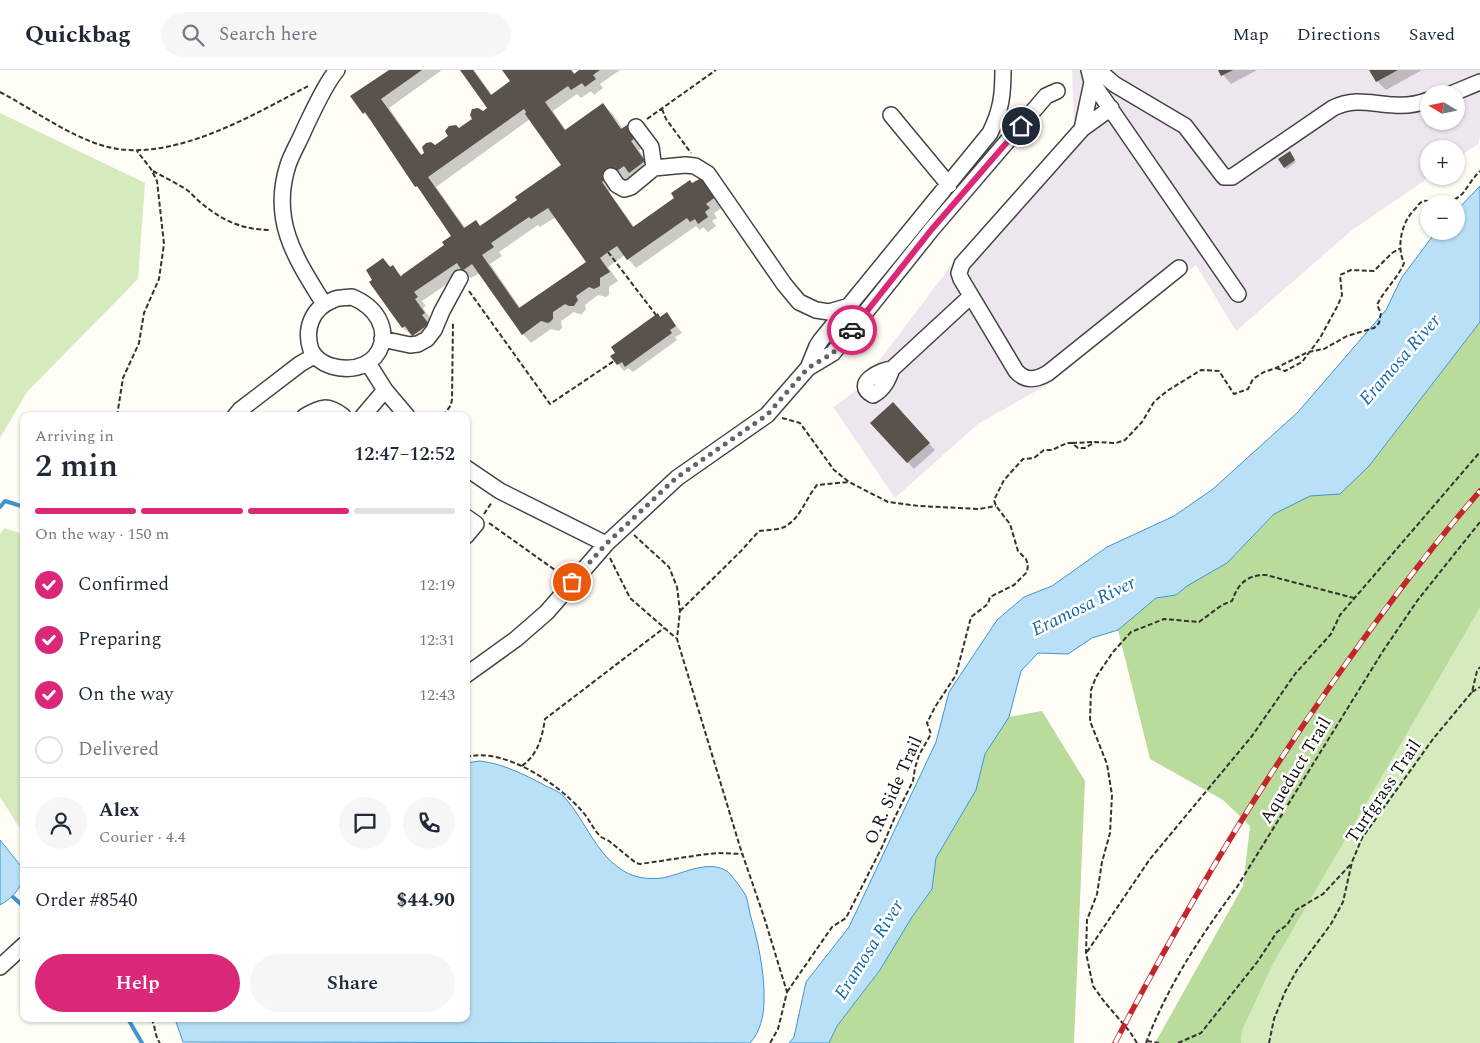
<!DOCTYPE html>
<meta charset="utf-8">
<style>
:root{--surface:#fff;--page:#f6f6f7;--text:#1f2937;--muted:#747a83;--line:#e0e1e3;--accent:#db2777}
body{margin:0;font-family:Spectral,serif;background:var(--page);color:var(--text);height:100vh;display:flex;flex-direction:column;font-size:19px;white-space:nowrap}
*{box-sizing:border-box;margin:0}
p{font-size:16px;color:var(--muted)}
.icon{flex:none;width:28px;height:28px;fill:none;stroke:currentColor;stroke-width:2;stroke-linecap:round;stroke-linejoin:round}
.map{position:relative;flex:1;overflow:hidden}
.drawer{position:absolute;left:20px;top:342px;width:450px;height:610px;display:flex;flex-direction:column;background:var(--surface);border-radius:10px;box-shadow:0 1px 4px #0004}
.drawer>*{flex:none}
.needle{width:32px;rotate:280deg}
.controls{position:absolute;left:1420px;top:15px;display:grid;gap:10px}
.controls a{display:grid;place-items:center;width:45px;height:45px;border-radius:50%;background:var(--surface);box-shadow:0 1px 4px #0004;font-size:25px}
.pin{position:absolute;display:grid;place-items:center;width:42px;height:42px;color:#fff;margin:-21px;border:2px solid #fff;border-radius:50%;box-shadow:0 1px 5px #0007}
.courier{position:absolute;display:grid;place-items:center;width:50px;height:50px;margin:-25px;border:4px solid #db2777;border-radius:50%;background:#fff;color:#222;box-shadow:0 1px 6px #0007}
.head em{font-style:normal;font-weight:600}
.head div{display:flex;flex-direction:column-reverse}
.head{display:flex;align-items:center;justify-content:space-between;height:85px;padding:0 15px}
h1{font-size:32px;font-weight:600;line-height:38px}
.bar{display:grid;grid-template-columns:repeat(4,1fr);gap:8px 5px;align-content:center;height:60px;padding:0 15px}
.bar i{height:6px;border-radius:4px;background:var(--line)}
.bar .selected{background:var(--accent)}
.bar p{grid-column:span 4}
.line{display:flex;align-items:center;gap:12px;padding:0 15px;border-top:1px solid var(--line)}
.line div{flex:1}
.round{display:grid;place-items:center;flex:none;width:52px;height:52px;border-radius:26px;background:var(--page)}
ol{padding:0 15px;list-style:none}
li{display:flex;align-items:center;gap:15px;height:55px}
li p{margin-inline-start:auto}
li .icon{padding:5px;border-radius:50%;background:var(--accent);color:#fff;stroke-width:4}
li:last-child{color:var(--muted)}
li i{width:28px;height:28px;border:2px solid var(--line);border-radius:50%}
.primary-button{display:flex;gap:10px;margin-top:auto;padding:10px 15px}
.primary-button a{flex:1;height:58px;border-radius:30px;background:var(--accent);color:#fff;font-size:20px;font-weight:600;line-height:58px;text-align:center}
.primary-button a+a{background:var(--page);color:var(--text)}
header{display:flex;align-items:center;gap:30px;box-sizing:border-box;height:70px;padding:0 25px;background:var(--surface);border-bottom:1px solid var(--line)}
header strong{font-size:24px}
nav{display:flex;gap:28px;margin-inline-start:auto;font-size:18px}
.search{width:350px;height:45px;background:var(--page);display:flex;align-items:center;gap:12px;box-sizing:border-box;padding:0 18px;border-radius:28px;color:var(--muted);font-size:19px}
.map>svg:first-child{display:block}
.industrial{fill:#eee6ef;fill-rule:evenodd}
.green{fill:#d5ebbd}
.forest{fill:#b9dc9c}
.water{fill:#b9e0f7;stroke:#3f96cf}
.shadow{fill:#0003;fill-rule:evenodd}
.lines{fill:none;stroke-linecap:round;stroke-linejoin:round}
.stream{stroke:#3f96cf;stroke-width:4}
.building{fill:#5a524d;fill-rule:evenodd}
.minor-casing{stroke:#444;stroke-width:18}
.path{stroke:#333;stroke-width:2;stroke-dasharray:5 2.5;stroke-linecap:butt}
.minor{stroke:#fff;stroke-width:15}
.rail-casing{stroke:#c4262e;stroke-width:5.5}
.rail{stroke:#fff;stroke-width:4;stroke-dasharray:11;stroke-linecap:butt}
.done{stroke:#646461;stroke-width:5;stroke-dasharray:0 9}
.route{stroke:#db2777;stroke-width:6}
.labels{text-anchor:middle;stroke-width:5;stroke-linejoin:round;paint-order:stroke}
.street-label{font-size:18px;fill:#111;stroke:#fff}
.water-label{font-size:19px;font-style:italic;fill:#1768a6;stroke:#fff}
</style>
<header>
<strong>Quickbag</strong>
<div class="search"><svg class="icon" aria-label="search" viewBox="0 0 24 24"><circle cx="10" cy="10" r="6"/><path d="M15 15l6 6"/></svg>Search here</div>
<nav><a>Map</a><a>Directions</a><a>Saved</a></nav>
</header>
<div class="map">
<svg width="1480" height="973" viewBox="0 0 1480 973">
<rect width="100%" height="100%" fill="#fffdf5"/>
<path class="industrial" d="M1072,0H1480V68L1478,74L1456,89V79H1429V106H1431L1351,161L1236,261L1196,195L1050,313L978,354L895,428L833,337L857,320L959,185L1074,57ZM1429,24H1456V51H1429Z"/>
<path class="green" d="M0,43L145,113L138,209L27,322L0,368Z
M4,458L19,463L24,468V765L0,727V464Z
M1480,538V973H1241L1242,961L1273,894Z"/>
<path class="forest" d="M1480,252V538L1273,894L1242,961L1241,973H1155L1243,816L1250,756L1223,730L1150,689L1118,560L1156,528L1176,525L1186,516L1227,493L1274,444L1310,426L1340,423L1369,396Z
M1042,641L1085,711L1074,973H829L837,956L880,900L912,847L932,819L936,788L976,720L985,684L1009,647Z"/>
<path class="water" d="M1480,116V252L1369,396L1340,424L1310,426L1274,444L1227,493L1187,516L1176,525L1156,528L1118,560L1092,568L1068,584L1038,583L1021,601L1009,647L985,684L976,720L936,788L932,819L912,847L880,900L837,956L829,973H789L794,967L806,912L849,857L936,672L949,622L997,550L1024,527L1052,516L1107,477L1174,446L1213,419L1298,342L1386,240L1402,207L1435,163L1436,161H1456V141Z
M480,691C504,694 523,704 544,715C552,719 561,722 566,729C585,751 595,781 619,798C631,807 646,810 662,808C681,805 709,788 728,802C731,804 744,822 746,826C748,832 749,839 750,844C758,871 765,903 764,931C764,946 760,962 750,973L183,972L175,949H466V693Z
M0,770L24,800C23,817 14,827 0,835Z"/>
<path class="shadow" d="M391,0H442L389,38L422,86L488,39L461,0H474L492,25L512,11L504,0H572L575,4L581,0H620L600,14L603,18L594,25L591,21L581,28L577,24L553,41L566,61L603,35L612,43L623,59L646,75L639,80L653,100L639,111L633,105L609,122L635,158L675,129L693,114L704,107L726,135L714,143L717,148L712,151L716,156L708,162L703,157L700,160L696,156L636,198L625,185L608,197L618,211L609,217V225L606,227L598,225L585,235L586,239L582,244H579L574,242L561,251L562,258L559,261L551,259L531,273L523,264L480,203L471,208L465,202L422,231L426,236L423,238L433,252L422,274L403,258L371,212L383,190L402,206L445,175L453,166L424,124L416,116L372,52L364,43ZM530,49L562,95L519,130L481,157L466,159L436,117ZM556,147L587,192L521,239L490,194L502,186L499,182L538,155L540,157Z
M1219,0H1257L1231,14Z
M1371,0H1422L1386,20L1377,11Z
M1291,84L1296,92L1287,99L1285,97Z
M667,244L682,263L675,267L677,270L633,302L628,298L624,301L618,294L661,248Z
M899,340L935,380L914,399L872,353Z"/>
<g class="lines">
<path class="stream" d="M0,437L5,431L21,436L24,435
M13,827L24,837
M128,949L142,973"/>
</g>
<path class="building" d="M389,0H422L381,29L421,85L424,83L422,77L426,73L431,72L435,75L448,66L445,61L449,56L456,55L459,58L472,49L470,45L472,39L478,38L483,41L487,38L460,0H473L491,25L510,11L502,0H571L574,4L579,0H600L593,5L596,9L585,17L582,13L571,20L568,16L545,32L565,60L603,33L621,59L630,53L638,66L631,71L645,91L629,103L624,96L602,112L633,157L674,128L671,123L690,110L692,113L705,106L718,125L706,134L710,138L705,142L708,147L698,154L695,149L690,152L687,148L627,190L617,176L608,182L600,188L610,202L600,208V216L594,219L589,217L576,226L578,230L574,236H569L565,234L553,242V249L550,252L548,253L541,251L522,265L472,194L462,201L457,193L414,222L418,227L415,229L425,243L422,245L429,254L412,266L405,256L402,258L369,212L372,210L366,200L383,188L390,197L393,195L401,207L402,205L444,175L442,172L451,166L417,116L415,117L365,42L363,44L350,26ZM524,39L526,42L525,44L561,95L515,127L517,130L480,156L476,150L464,158L428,107ZM548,138L586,192L519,238L482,185L494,177L491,173L529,147L531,149Z
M1218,0H1233L1221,6Z
M1369,0H1398L1376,12Z
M1290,81L1295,90L1284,98L1278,89Z
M667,242L676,256L670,260L672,263L625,297L622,292L617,295L610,286L615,283L611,277L658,243L660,247Z
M893,332L930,373L907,393L870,353Z"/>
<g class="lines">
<defs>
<path id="minor" d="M1089,0L1092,12L1238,224
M1098,0L1114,14L1185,56L1224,107H1232L1333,38C1356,27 1371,34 1394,35C1405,36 1418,34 1429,30
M1451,24L1480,12
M1111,38L1082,59L962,194L959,203L961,209L1016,301C1026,312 1036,310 1048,303L1179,198
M891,45L949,115
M636,57L651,77L654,98
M1082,59L1092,12
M611,106L617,115L624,119L631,117L654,98L685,95L695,96L708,104L784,214L799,232L816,240L829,242L849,236
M352,227C405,249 384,311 331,296C322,293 315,288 311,280C304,259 312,238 333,230C339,227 346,228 352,227Z
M324,234C296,189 270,151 288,95C292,83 299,72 304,60C312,43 325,14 337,0
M382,269L410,275L418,274L427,269L434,260L442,241L460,208
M368,293L385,320L407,346
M808,298L817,276L821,270L990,63C1001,40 1003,26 1003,0
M892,299C880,300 852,314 873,325C884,319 888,310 892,299L971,226
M235,346L240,340L300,294L314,286
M305,346C321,337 327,334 343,346
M363,346L385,320
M466,398L500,421L606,474
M466,447L476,454L466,466
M466,605L516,569L547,542L606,474L677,408L767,345L808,298L833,283L932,159L1046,26L1057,21
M0,897L24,875"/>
</defs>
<use href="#minor" class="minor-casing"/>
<path class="path" d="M0,22C34,40 67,65 104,76C170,95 253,45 310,15
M662,39L666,49L691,83
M647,49L716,0
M153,101C164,107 176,113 187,120C192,124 196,129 201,133C223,151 243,160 271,160
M1440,134C1468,128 1462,119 1480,101
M608,182L656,245
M469,221L550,334L614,291
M1276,298L1285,301L1302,292L1320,268L1338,235L1342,225L1340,205L1351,200L1374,201L1392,183L1401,178
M117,346L123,308L139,273L144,243L159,209L164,174L157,111L151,99L137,81
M443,346L451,335L452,329L453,252
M782,348L800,353L834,400L849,412L888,432L919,436L979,439L996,436
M1072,373L1094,372
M484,444L492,432
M489,453L562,505
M634,465L669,497L677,517L680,541L677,569L740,777L764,847L787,922L778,959L770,973
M610,488L630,528L676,568
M680,541L741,481L759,461C767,460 780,460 786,456C801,447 806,428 817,415L849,412
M1472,622L1480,617
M466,687C504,677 557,713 581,740C588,747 592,757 599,765C601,768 606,769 609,771C618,778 627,786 636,793L640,794L700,785L718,783L742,784
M522,696C538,684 542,668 545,649L664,558
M1087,882L1150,789L1252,666L1295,604L1331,564L1340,545L1480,382
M787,922L832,857L846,848L882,777L895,747L913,711L915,698L919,685L931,664L927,653L935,637L956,605L971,547L988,534L990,527L1014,515L1027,502L1028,495L1026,489L1018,481L1010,454L996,436L994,430L1004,410L1023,389L1034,388L1044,380H1052L1067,373H1072L1078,378H1085L1095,372L1116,373L1125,370L1142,352L1154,332L1167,321L1201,300L1219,301L1234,324L1248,319L1253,309L1264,302L1276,298L1308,282L1324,279L1347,266L1374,258L1379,253L1381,243L1377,235C1384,220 1398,208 1404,193C1396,176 1402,151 1415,139C1418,136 1419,132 1424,131C1427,130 1431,132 1435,134
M151,949C156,956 154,965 160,973
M1147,971L1159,973
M1137,973L1130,962L1103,930L1093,916L1086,883L1087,850L1097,824L1102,792L1110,763L1112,725L1107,694L1090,651L1091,620L1096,607L1113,582L1131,562L1164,549L1199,552L1222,535L1232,531C1238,514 1246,505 1266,505L1354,528
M1146,973C1167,917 1201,865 1237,817L1383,581L1417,531L1480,452
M1178,973L1201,963L1258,891L1277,862L1287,855L1296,840L1323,824L1351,794
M1269,973L1274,949L1285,922L1297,900L1331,854L1343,832L1352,792L1362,768L1433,669L1472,622L1477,601L1480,597"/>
<use href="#minor" class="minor"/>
<defs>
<path id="rail" d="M1115,973C1178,852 1248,734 1326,622C1374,553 1424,485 1480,421"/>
</defs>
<use href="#rail" class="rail-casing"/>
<use href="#rail" class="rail"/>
</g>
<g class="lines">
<path class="done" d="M572,512L606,474L676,408L767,345L808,298L833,283L852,260"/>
<path class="route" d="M852,260L932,159L1021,56"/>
</g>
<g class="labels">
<g class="street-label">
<text transform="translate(1295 700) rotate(-59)" y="6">Aqueduct Trail</text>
<text transform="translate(893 720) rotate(-66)" y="6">O.R. Side Trail</text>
<text transform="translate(1383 721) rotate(-56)" y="6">Turfgrass Trail</text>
</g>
<g class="water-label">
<text transform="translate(1399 289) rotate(-49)" y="7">Eramosa River</text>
<text transform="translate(1083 535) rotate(-26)" y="7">Eramosa River</text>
<text transform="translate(868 879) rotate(-58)" y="7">Eramosa River</text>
</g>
</g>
</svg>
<div class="controls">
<a><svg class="needle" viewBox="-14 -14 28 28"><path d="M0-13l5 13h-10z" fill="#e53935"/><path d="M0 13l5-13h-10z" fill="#747a83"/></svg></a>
<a>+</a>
<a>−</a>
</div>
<div class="pin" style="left:572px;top:512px;background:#ea580c"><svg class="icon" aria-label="bag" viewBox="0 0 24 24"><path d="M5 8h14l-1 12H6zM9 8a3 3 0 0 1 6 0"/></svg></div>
<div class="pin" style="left:1021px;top:56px;background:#1f2937"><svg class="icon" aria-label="home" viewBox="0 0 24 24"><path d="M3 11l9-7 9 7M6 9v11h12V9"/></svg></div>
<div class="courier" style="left:852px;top:260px"><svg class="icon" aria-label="car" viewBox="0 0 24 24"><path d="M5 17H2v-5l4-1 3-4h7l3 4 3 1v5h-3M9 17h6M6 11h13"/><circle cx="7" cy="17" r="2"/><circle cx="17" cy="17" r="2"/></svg></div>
<section class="drawer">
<div class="head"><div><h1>2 min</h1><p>Arriving in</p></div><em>12:47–12:52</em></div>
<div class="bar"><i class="selected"></i><i class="selected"></i><i class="selected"></i><i></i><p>On the way · 150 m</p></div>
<ol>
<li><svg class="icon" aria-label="check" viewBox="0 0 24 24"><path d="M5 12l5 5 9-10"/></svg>Confirmed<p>12:19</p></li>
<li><svg class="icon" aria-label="check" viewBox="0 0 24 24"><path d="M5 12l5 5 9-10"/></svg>Preparing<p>12:31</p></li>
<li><svg class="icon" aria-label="check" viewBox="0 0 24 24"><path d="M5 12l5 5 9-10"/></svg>On the way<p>12:43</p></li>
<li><i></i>Delivered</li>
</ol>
<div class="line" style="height:90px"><a class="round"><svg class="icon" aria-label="person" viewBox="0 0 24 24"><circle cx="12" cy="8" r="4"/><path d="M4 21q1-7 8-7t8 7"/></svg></a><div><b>Alex</b><p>Courier · 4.4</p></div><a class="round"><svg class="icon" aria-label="chat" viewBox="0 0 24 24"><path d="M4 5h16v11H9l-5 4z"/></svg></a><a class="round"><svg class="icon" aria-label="phone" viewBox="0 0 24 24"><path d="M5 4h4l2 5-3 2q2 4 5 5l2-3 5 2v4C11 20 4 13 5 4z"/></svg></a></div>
<div class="line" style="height:65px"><div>Order #8540</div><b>$44.90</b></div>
<div class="primary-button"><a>Help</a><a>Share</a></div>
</section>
</div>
